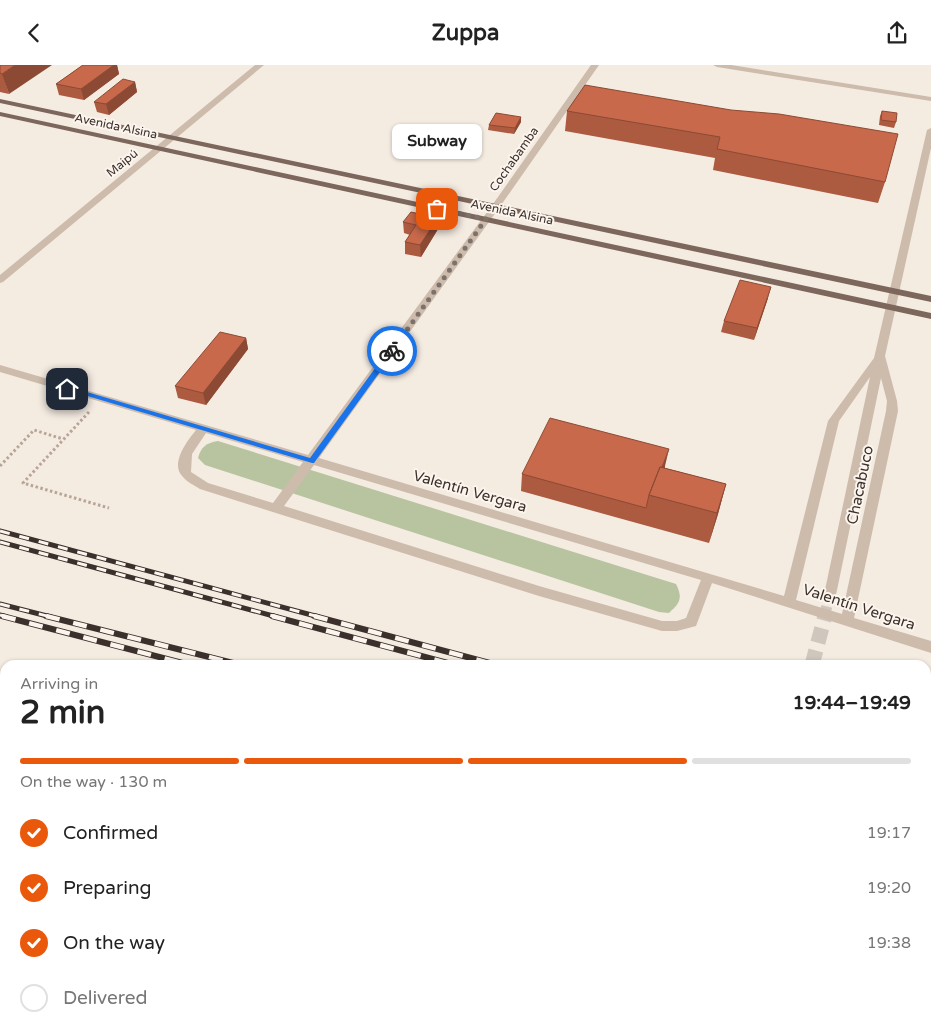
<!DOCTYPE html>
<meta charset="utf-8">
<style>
:root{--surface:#fff;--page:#f6f6f6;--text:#222;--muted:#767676;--line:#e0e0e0;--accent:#ea580c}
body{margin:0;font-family:"Varela Round",sans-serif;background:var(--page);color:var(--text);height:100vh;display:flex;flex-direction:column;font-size:19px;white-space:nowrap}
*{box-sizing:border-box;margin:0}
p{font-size:16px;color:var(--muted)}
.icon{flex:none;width:28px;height:28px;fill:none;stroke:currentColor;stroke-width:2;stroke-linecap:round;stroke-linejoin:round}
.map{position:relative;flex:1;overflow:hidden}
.panel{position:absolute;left:0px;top:595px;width:931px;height:375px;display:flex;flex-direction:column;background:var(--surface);border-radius:15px 15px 0 0;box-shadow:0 1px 4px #0004}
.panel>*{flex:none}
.pin{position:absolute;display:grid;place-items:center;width:42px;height:42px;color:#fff;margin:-21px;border-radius:10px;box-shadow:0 2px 8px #0006}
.courier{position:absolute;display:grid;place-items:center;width:50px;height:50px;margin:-25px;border:4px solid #1a73e8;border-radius:50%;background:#fff;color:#222;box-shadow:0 1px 6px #0007}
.bubble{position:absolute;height:35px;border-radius:8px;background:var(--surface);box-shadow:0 1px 4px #0004;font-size:16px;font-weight:700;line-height:35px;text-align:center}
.headline em{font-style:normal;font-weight:700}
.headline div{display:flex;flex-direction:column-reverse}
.headline{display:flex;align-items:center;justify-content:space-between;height:85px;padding:0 20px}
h1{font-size:32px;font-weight:700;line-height:38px}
.bar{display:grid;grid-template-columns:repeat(4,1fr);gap:8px 5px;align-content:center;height:60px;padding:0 20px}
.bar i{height:6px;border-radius:4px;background:var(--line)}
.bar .active{background:var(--accent)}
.bar p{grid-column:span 4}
ol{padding:0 20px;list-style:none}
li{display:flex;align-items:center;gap:15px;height:55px}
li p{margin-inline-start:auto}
li .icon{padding:5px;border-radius:50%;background:var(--accent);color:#fff;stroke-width:4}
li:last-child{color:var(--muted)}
li i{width:28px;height:28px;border:2px solid var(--line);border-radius:50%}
header{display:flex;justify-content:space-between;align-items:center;height:65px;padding:0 20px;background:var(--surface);font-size:22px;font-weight:700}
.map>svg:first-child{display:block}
.green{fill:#b8c4a0}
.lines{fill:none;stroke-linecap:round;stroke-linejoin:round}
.minor-tunnel-far1{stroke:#cfc6bd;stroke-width:11;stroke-dasharray:11 5.5;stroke-linecap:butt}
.minor-tunnel{stroke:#cfc6bd;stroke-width:15;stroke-dasharray:15 8;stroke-linecap:butt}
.path-far1{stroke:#b9a596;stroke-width:3;stroke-dasharray:2.5 2.5;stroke-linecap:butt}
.path{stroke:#b9a596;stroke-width:4;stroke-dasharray:3 3;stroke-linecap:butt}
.minor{fill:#cdbbac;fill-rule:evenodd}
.major{fill:#7d675c;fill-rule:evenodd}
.rail-far1-casing{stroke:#3b302b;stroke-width:5}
.rail-casing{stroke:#3b302b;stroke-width:6}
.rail-far1{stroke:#fbf5ee;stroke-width:3;stroke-dasharray:10;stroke-linecap:butt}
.rail{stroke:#fbf5ee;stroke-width:4.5;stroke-dasharray:14;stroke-linecap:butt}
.wall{fill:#ac5a40}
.shaded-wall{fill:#8c4a34}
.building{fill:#c8694b;stroke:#8c4a34}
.route{fill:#1a73e8}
.done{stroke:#7c716b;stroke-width:5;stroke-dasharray:0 9}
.labels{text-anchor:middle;stroke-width:4;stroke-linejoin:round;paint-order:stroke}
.far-street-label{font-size:12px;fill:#3b302b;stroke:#fbf5ee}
.street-label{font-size:15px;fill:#3b302b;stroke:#fbf5ee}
</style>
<header><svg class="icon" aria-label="back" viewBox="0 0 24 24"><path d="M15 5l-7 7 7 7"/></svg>Zuppa<svg class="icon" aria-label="share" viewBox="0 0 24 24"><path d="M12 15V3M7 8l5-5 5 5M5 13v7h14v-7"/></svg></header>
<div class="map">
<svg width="931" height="970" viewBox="0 0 931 970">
<rect width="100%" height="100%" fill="#f4ebe1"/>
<path class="green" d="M218,376L676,519C683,533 680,538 669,548L659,547L205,400L198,393C201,382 206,378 218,376Z"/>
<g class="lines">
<path class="minor-tunnel-far1" d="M824,552L831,525"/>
<path class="minor-tunnel" d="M812,600L825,551"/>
<path class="path-far1" d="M89,347L23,418L109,443
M0,401L34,365L63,374"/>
<path class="path" d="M388,598L395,600"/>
<path class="minor" d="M255,0H264L3,217L0,218V210Z
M591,0H599L499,143L319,393L784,531L828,356L874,293L927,65L931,63V83L885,291L897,336L898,346L854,553L931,576V588L712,518L696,561L677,566H662L539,531L200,424C194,420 187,417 183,412C169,399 188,375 196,365L0,307V300L308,390L493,139ZM870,312L825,525L826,529H836L837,525L881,313L887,336L886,346L842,549L796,535L839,356ZM206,368L303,397L273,438L208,418L191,407L192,389ZM314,400L701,515L686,553L677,556H662L539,521L284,441Z
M713,0H731L931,32V36L717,2Z
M0,702L5,704V721L0,719Z
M5,799V828L2,829L5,830V846L0,844V801Z
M283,965H310L312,970H285Z
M673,965H691L690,970H672Z
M709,965H727L726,970H708Z
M741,965H759L758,970H740Z"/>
<path class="major" d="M0,34L931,231V237L0,38Z
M0,47L931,248V254L0,51Z"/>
<defs>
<path id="rail-far1" d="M0,466L319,552
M0,477L277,552
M0,539L51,552
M0,550L7,552"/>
<path id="rail" d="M2,551L190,600
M46,551L241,600
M272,551L455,600
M314,551L497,600
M926,716L931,717
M926,733L931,734
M926,765L931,766
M926,783L931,784"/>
</defs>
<use href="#rail-far1" class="rail-far1-casing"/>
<use href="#rail" class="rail-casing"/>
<use href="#rail-far1" class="rail-far1"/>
<use href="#rail" class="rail"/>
</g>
<path class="wall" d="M0,0L9,29L0,27Z
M83,0H117L119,9L84,35L59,30L56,19Z
M135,17L137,27L109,50L97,47L94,37Z
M585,20L885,117L878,138L713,105L715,93L565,66L567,46Z
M882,46L896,57L894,63L879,60L880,51Z
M521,52V57L514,69L488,65L489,60Z
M438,153V164L421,192L405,189V177L410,170L404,168L403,157Z
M768,233L754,275L721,267L724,256Z
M246,273L248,284L206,340L178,333L175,321Z
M665,401V403L726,419L718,449L709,478L521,426L522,409Z"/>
<path class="shaded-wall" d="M15,0H52L9,29L2,9Z
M114,0H117L119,9L84,35L81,24Z
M135,17L137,27L109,50L106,39Z
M521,52V57L514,69L515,63Z
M438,153V164L421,192L420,180Z
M771,222L768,233L754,275L757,263Z
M246,273L248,284L206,340L203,328Z
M669,384L665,401L654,432L651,431Z
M726,419L718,449L709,478L717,448Z"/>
<path class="building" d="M0,0H15L2,9L0,8Z
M83,0H114L81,24L56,19Z
M123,14L135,17L106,39L94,37Z
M585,20L731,45L779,49L898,69L885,117L717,84L720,72L567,46Z
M882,46L897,48L896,57L881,55Z
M496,48L521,52L515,63L489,60Z
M411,147L438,153L420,180L405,177L416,160L403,157Z
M740,215L771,222L757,263L724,256Z
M220,267L246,273L203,328L175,321Z
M550,353L669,384L662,402H660L649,430L646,443L522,409Z
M660,402L726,419L717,448L649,430Z"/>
<path class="route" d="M389,284L395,286L314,398H312L64,324L70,322L310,393Z"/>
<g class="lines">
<path class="done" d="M392,286L486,154L437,144"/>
</g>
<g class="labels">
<g class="far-street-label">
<text transform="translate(116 61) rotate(12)" y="4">Avenida Alsina</text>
<text transform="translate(514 94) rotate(-55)" y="4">Cochabamba</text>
<text transform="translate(122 98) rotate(-39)" y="4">Maipú</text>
<text transform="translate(512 147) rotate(12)" y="4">Avenida Alsina</text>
</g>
<g class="street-label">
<text transform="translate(860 420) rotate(-78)" y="5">Chacabuco</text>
<text transform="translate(470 426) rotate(16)" y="5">Valentín Vergara</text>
<text transform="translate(859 542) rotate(18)" y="5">Valentín Vergara</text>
</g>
</g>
</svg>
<div class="pin" style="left:437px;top:144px;background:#ea580c"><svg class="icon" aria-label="bag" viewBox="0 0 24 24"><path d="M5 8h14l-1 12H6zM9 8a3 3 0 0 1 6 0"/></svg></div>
<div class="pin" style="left:67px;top:324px;background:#1f2937"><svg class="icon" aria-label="home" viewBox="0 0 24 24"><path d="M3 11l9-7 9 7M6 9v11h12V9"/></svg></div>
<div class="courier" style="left:392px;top:286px"><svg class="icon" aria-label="bike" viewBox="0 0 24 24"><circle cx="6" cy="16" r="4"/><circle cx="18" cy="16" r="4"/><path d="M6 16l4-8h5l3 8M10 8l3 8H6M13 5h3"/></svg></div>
<div class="bubble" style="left:392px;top:59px;width:90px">Subway</div>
<section class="panel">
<div class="headline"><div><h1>2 min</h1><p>Arriving in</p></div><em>19:44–19:49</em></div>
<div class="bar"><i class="active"></i><i class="active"></i><i class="active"></i><i></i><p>On the way · 130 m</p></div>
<ol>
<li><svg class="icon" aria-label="check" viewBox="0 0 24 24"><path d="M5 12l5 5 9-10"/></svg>Confirmed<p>19:17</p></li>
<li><svg class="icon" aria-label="check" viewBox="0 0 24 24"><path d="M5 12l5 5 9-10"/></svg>Preparing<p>19:20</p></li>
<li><svg class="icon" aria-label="check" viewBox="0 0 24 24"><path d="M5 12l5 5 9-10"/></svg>On the way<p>19:38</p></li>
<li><i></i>Delivered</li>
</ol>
</section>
</div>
